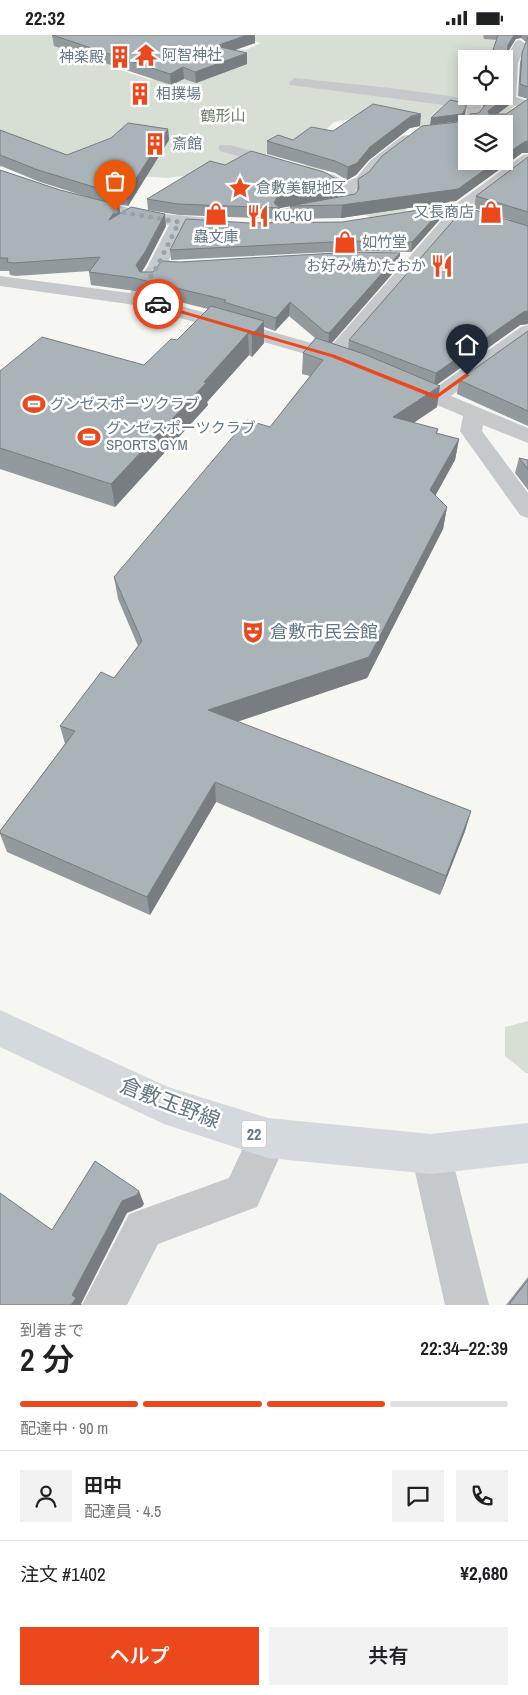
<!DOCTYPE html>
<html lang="ja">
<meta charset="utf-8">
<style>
:root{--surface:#fff;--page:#f2f2f2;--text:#202124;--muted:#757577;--line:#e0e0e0;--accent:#eb491d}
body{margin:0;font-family:"Archivo Narrow","Noto Sans JP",sans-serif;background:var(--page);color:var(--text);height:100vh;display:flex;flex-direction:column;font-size:19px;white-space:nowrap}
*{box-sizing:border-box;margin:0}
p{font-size:16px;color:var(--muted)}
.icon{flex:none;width:28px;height:28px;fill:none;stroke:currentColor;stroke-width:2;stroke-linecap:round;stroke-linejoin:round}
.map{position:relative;height:1270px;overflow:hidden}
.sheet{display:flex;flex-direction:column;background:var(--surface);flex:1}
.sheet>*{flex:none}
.controls{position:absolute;left:458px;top:15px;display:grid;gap:10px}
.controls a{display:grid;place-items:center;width:55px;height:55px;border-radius:0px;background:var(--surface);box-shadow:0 2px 12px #0003;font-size:25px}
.pin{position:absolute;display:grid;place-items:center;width:42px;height:42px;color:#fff;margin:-51px -21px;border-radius:50% 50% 50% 0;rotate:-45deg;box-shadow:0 0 5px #0007}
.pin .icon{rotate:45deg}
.courier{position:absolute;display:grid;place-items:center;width:50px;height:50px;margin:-25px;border:4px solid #eb491d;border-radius:50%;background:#fff;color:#222;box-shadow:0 1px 6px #0007}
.head em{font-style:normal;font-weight:600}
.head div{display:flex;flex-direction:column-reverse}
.head{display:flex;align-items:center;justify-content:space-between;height:85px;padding:0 20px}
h1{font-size:32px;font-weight:600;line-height:38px}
.bar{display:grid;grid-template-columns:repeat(4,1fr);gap:8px 5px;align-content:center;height:60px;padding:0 20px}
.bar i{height:6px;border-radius:4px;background:var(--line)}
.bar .on{background:var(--accent)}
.bar p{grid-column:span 4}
.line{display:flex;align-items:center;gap:12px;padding:0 20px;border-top:1px solid var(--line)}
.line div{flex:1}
.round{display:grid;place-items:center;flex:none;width:52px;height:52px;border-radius:0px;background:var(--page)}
.cta{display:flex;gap:10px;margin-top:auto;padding:10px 20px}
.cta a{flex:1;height:58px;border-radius:0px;background:var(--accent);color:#fff;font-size:20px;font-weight:600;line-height:58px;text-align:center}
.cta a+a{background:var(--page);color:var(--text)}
.status{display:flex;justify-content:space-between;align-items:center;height:35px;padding:0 25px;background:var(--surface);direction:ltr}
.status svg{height:14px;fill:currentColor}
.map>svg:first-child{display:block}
.green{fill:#d7ded3;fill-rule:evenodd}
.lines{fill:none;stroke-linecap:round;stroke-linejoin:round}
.minor{fill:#c6c9cc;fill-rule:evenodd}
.major{fill:#d4d9dd;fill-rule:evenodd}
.wall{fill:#929a9e}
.shaded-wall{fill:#777d81}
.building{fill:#aab3b8;stroke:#777d81}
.route{fill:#eb491d}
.done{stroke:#97a3ab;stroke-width:5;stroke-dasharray:0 9}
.labels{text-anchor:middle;stroke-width:5;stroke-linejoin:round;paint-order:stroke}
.far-poi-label{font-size:15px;fill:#647785;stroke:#fff;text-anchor:start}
.far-park-label{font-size:15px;fill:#687c63;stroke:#fff}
.shield{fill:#fff;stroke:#92a0aa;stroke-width:1}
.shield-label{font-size:16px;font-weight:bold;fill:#647785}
.poi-label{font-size:18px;fill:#647785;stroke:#fff;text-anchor:start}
.near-street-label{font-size:21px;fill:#647785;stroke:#fff}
</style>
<div class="status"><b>22:32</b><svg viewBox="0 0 49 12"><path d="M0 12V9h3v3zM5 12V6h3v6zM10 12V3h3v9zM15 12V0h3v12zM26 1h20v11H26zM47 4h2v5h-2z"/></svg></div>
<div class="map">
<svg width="528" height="1270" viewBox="0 0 528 1270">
<rect width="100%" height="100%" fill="#f6f6f2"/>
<path class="green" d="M0,0H62L78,13L72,19L91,26L101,23L117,28L111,32L151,45L236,14L246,15L261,8L244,3L214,0H494L493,5L498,6L507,14L504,64L517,69L504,80L466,89L398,170L406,174L405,179L371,183L362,177L353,153L420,95V91L373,80L334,87L320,100L334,134C323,136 313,137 304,130L312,127L279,111L266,117L269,128L168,143L95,138L0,102ZM466,24H504V61H466Z
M528,986V1038H526L505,1021V992Z"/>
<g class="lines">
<path class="minor" d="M520,5L526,9L518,28L516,62L528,66V75L505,67L503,64C506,42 501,28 516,6Z
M295,43C319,46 472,59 481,70V82L476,89H466V93L461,89L467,81V73L290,50L289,47Z
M407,100L412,101L414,104L412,107L380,132L367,148L355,155L356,167L354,170L288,182L283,195H271L269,191L275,175L340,164L339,155L324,146L220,116L218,113L220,110H230L334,140L347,147L357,142L370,126L402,101Z
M528,119V130L467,176L346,318L351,320L354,324L351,328L344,330L337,328L135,270L0,251V241L130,258L148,231L169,190L118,181L78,171L76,168L78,165L84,163L152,178L221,184L227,186L229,189L227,192L221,194L185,192L166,231L146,261L329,313L448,178L408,185L402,183L400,180L402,177L457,168L523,120Z
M528,290V305L451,361L528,393V408L483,390L482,396L528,458V483L520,480L460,396L463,381L397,353L394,349L397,345L404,343L411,345L434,354L521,292Z
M268,1083L282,1089L288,1103L257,1172L158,1209L127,1270H82L129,1179L229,1143L254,1089Z
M431,1099L445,1105L451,1119L489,1270H445L411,1119L417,1105Z"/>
<path class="major" d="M0,975L168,1052L268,1083L431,1099L528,1088V1128L431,1139L268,1123L164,1089L0,1012Z"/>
</g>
<path class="wall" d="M52,0L255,8L235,15L247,29L196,48L184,44L171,50L54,11Z
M483,0H528V118H522L456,166L341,183L290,184V171L330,164L280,173L279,184L179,180L148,175L147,164L338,162L355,159L357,157L358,144L468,86L479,78L483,73V70L478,67L479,61H504L511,59L509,70L497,79H506L528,64L518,61L520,28L522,18L526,7L521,3L497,5L484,4Z
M420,91L410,93L369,125L356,140L347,145L335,138L267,119V106L293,105L333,96Z
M168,94L169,105L128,171L118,169L119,170L120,179L166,191L146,230L142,237H153L180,227L400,218L399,231L332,308L348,314L349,305L510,185L474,173L476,161L528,122V289L520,290L437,349V372L413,388L438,394L437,398L459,404L455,425L435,460L447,472L443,494L367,643L237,687L471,776L465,796L440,860L216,767L150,880L7,817L0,799V796L65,709L60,691L114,643L138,611L118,564L114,542L270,392L310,341L302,339L303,318L315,303L289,281L275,296L264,292V308L252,322L249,320L207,367L208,370L115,472L0,434V336L144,330L177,305L208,274L135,256L91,250L89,237L90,236L16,241L10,240L9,236H0V135L60,155L91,163L40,147L1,131L0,132V95L67,120Z
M443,181L411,217L352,216L171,225L170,215L250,188L342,187Z
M528,296V391L457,359L459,345Z
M519,423L528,425V455L515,438Z
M528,1242V1270H506Z"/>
<path class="shaded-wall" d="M247,0H255V8L217,21L216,11Z
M514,0H522L521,3L516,4L506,20L508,10Z
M247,18V29L196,48L195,37Z
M183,32L184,44L171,50L170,39Z
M511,59L509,70L486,88L488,76Z
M466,73L465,80L461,86L430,90L431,83Z
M421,79L420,91L410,93L369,125L356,140L347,145L348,132L370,112L411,81Z
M168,94L169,105L128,171L126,159Z
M528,106V118H522L456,166L341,183L342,170L497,126H504V121L524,107Z
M339,151L338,162L280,173L274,168L277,162Z
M119,170L121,182L109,185Z
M445,171L443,181L411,217L412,207Z
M165,179L166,191L146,230L137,243L136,230Z
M400,218L399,231L328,312L329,298Z
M290,267L289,281L275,296L276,283Z
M528,276V289L520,290L434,352L436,338L523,277Z
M264,286V308L252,322V300Z
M248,298L249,320L207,367L208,370L115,472L111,449Z
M440,351L437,372L390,404L393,382Z
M459,404L455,425L427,476L430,455Z
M447,472L443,494L367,643L209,696L208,675Z
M215,747L216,767L150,880L147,862Z
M471,776L465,796L440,860L446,841Z
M139,1156L144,1169L142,1172L127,1178L81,1269L82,1270H71L72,1260L122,1166Z"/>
<path class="building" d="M52,0H247L216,11L247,18L195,37L183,32L170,39Z
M498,0H514L508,10L504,47V24H490Z
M528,2V52L520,49L522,18Z
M504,53L511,59L488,76L489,79H506L528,64V106L524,107L504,121V89H466V126H497L458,154L342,170L290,171L355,159L359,154L358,144L369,137L382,121L422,91L468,86L470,79L479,78L485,70V61H504Z
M450,65L466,68V73L462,79L431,83Z
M373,69L421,79L411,81L370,112L357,128L348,132L335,126L267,106L278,100L293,105L311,92L333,96Z
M128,88L168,94L126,159L104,155L38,135L0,120V95L67,120L111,103Z
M251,116L324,137L338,145L339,151L277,162L274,168L280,173L178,169L147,164L210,126L225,130Z
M528,122V177L476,161Z
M0,135L60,155L119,170L109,185L131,172L165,179L145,217L136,230L140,237H153L162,226L180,227L353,217L400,218L329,298L325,297L290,267L276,283L224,267L226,265L134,243L89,237L100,222L13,228L7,227L8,223H0Z
M445,171L412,207L353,206L170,215L186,184L250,188L342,187Z
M465,172L528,191V276L523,277L436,338L349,305Z
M211,271L264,286L252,300L248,298L204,347L206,348L111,449L0,413V336L42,302L144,330L171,304L177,305Z
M528,296V376L459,345Z
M316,303L364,319L440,351L393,382L438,394L436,398L459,404L430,455L447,472L369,622L208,675L471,776L446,841L215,747L147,862L0,798V796L75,696L60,691L101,637L114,643L142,606L114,542L247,385L270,392L323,325L303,318Z
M519,423L528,425V434Z
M95,1126L139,1156L137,1160L122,1166L72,1260L76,1263L71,1270H0V1158L52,1195Z
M528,1245V1270H511L510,1268Z"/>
<path class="route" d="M156,268L335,320L436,360L465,339L470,340L436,364L331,322L156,271Z"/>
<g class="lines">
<path class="done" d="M115,176L179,187L157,232L135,264L158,269"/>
</g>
<defs>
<symbol id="temple-bare" viewBox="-9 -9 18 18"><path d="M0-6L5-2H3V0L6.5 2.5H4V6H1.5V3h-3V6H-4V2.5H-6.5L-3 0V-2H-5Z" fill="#eb491d" stroke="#fff" stroke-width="2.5" paint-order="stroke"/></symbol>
<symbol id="building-bare" viewBox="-9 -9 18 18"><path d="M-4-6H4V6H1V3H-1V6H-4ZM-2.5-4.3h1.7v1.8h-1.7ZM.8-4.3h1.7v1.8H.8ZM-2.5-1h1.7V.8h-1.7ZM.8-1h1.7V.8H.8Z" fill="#eb491d" stroke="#fff" stroke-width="2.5" paint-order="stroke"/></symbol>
<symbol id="sight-bare" viewBox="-9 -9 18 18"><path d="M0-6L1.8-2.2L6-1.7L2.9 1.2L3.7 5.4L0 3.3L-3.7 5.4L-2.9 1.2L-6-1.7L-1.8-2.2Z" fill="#eb491d" stroke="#fff" stroke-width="2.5" paint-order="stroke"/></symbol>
<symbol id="shop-bare" viewBox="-9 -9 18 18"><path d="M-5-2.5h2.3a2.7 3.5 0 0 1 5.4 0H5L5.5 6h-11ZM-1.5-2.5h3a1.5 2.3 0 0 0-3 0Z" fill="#eb491d" stroke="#fff" stroke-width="2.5" paint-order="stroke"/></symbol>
<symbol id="restaurant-bare" viewBox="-9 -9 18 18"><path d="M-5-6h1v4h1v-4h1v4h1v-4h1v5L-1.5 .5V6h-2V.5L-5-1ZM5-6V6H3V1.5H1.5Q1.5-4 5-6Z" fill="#eb491d" stroke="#fff" stroke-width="2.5" paint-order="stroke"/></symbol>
<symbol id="stadium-bare" viewBox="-9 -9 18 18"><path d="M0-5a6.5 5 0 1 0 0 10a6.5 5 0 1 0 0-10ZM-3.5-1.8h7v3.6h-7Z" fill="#eb491d" stroke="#fff" stroke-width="2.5" paint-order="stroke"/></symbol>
<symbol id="theatre-bare" viewBox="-9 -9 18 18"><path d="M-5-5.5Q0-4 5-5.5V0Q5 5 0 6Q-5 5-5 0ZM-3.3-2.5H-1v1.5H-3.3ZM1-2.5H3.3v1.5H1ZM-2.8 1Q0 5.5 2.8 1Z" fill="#eb491d" stroke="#fff" stroke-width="2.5" paint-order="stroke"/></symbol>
</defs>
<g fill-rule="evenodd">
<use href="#temple-bare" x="130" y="4" width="32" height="32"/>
<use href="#building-bare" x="104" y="6" width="32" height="32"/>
<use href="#building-bare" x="124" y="43" width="32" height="32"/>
<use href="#building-bare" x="139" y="93" width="32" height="32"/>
<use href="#sight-bare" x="224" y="137" width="32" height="32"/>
<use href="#shop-bare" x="475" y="161" width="32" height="32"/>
<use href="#shop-bare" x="200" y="163" width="32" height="32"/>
<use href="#restaurant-bare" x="242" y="165" width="32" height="32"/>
<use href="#shop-bare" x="329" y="191" width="32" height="32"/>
<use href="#restaurant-bare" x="426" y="215" width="32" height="32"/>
<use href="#stadium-bare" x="18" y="353" width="32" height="32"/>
<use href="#stadium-bare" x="73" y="386" width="32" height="32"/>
<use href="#theatre-bare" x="237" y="581" width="32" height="32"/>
</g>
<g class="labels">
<g class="far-poi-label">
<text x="162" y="25">阿智神社</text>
<text x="104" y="27" text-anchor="end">神楽殿</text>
<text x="156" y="64">相撲場</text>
<text x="172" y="114">斎館</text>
<text x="256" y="158">倉敷美観地区</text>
<text x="474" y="182" text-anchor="end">又長商店</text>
<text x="274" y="186">KU-KU</text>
<text x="216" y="207" text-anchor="middle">蟲文庫</text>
<text x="362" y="212">如竹堂</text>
<text x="426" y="236" text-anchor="end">お好み焼かたおか</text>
<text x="50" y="374">グンゼスポーツクラブ</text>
<text x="106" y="398">グンゼスポーツクラブ<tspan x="106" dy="17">SPORTS GYM</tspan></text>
</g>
<g class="far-park-label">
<text x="223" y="86">鶴形山</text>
</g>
<rect class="shield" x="241.5" y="1085.5" width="25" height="27" rx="4"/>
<g class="shield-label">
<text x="254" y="1105">22</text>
</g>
<g class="poi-label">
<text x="270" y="603">倉敷市民会館</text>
</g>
<g class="near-street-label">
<text transform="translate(170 1068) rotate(21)" y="7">倉敷玉野線</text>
</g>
</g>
</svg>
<div class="controls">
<a><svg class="icon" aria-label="locate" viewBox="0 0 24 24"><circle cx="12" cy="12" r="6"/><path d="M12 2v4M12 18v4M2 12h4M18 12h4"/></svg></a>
<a><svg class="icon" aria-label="layers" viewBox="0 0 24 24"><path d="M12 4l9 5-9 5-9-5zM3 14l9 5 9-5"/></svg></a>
</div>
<div class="pin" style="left:115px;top:176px;background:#ea580c"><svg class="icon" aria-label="bag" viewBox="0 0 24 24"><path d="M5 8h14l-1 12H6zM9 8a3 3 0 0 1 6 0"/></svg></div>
<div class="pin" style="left:467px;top:340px;background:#1f2937"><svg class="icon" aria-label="home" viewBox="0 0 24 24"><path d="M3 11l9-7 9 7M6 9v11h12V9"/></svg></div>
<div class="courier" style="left:158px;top:269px"><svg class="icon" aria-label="car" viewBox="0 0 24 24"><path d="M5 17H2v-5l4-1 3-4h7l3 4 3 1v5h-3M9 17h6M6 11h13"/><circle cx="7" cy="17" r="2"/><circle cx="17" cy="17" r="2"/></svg></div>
</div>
<section class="sheet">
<div class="head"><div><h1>2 分</h1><p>到着まで</p></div><em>22:34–22:39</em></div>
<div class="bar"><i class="on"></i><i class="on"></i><i class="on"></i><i></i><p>配達中 · 90 m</p></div>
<div class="line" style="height:90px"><a class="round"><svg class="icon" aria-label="person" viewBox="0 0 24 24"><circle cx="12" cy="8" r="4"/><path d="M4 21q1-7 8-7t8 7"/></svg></a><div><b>田中</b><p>配達員 · 4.5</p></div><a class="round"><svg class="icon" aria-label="chat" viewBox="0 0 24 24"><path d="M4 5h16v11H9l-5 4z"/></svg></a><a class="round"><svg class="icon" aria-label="phone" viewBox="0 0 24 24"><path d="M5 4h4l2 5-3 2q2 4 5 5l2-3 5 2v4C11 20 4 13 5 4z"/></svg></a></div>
<div class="line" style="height:65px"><div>注文 #1402</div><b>¥2,680</b></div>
<div class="cta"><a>ヘルプ</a><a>共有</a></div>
</section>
